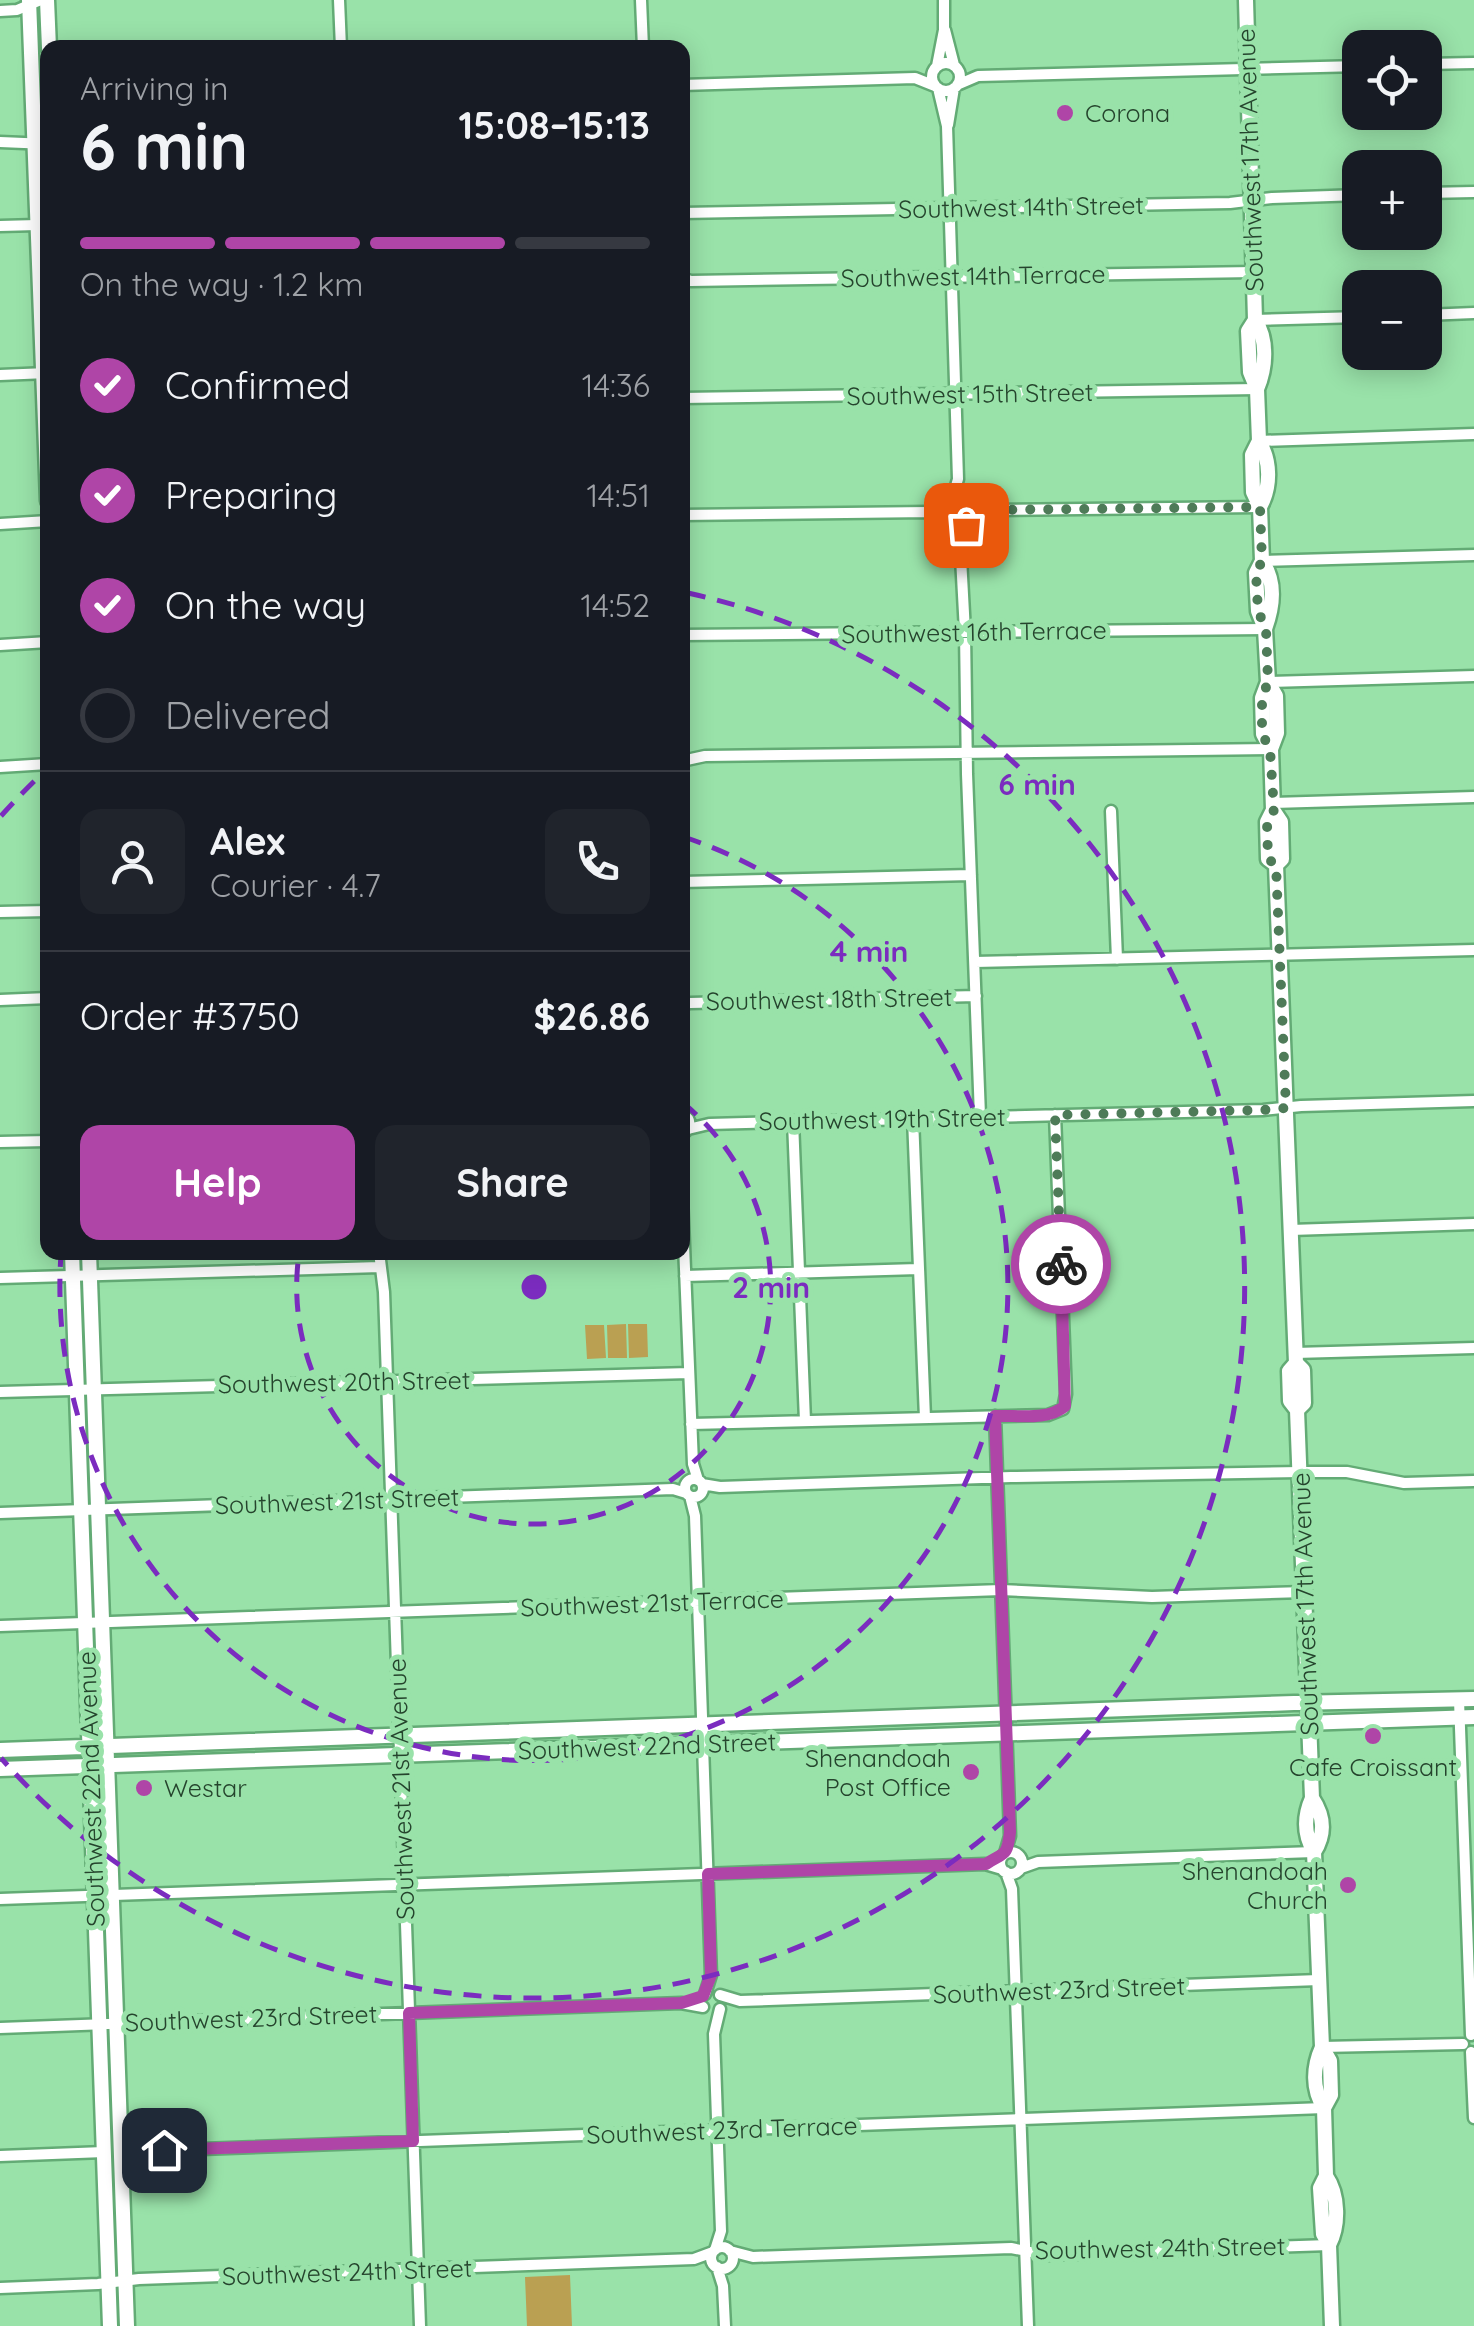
<!DOCTYPE html>
<meta charset="utf-8">
<style>
:root{--surface:#171b24;--page:#20242c;--text:#f1f3f6;--muted:#9ea1a6;--line:#363941;--accent:#af45a7}
body{margin:0;font-family:Quicksand,sans-serif;background:var(--page);color:var(--text);height:100vh;display:flex;flex-direction:column;font-size:38px;white-space:nowrap}
*{box-sizing:border-box;margin:0}
p{font-size:32px;color:var(--muted)}
.icon{flex:none;width:55px;height:55px;fill:none;stroke:currentColor;stroke-width:2;stroke-linecap:round;stroke-linejoin:round}
.map{position:relative;flex:1;overflow:hidden}
.panel{position:absolute;left:40px;top:40px;width:650px;height:1220px;display:flex;flex-direction:column;background:var(--surface);border-radius:20px;box-shadow:0 5px 25px #0003}
.panel>*{flex:none}
.controls{position:absolute;left:1342px;top:30px;display:grid;gap:20px}
.controls a{display:grid;place-items:center;width:100px;height:100px;border-radius:20px;background:var(--surface);box-shadow:0 5px 25px #0003;font-size:50px}
.pin{position:absolute;display:grid;place-items:center;width:85px;height:85px;color:#fff;margin:-42px;border-radius:20px;box-shadow:0 5px 15px #0006}
.courier{position:absolute;display:grid;place-items:center;width:100px;height:100px;margin:-50px;border:8px solid #af45a7;border-radius:50%;background:#fff;color:#222;box-shadow:0 2px 12px #0007}
.headline em{font-style:normal;font-weight:800}
.headline div{display:flex;flex-direction:column-reverse}
.headline{display:flex;align-items:center;justify-content:space-between;height:170px;padding:0 40px}
h1{font-size:65px;font-weight:800;line-height:75px}
.bar{display:grid;grid-template-columns:repeat(4,1fr);gap:15px 10px;align-content:center;height:120px;padding:0 40px}
.bar i{height:12px;border-radius:8px;background:var(--line)}
.bar .selected{background:var(--accent)}
.bar p{grid-column:span 4}
.line{display:flex;align-items:center;gap:25px;padding:0 40px;border-top:2px solid var(--line)}
.line div{flex:1}
.round{display:grid;place-items:center;flex:none;width:105px;height:105px;border-radius:20px;background:var(--page)}
ol{padding:0 40px;list-style:none}
li{display:flex;align-items:center;gap:30px;height:110px}
li p{margin-inline-start:auto}
li .icon{padding:10px;border-radius:50%;background:var(--accent);color:#fff;stroke-width:4}
li:last-child{color:var(--muted)}
li i{width:55px;height:55px;border:5px solid var(--line);border-radius:50%}
.cta{display:flex;gap:20px;margin-top:auto;padding:20px 40px}
.cta a{flex:1;height:115px;border-radius:20px;background:var(--accent);color:#fff;font-size:40px;font-weight:800;line-height:115px;text-align:center}
.cta a+a{background:var(--page);color:var(--text)}
.map>svg:first-child{display:block}
.green{fill:#baa052}
.lines{fill:none;stroke-linecap:round;stroke-linejoin:round}
.minor-casing{stroke:#63ab75;stroke-width:15}
.major-casing{stroke:#63ab75;stroke-width:19}
.minor{stroke:#fff;stroke-width:10}
.major{stroke:#fff;stroke-width:14}
.done{stroke:#4e7b58;stroke-width:10;stroke-dasharray:0 18}
.route{stroke:#af45a7;stroke-width:12}
.ring{fill:none;stroke:#7b2cbf;stroke-width:5;stroke-dasharray:18 12}
.poi-dot{fill:#af45a7;stroke:#99e2a9;stroke-width:4}
.labels{text-anchor:middle;stroke-width:10;stroke-linejoin:round;paint-order:stroke}
.poi-label{font-size:25px;fill:#25442d;stroke:#99e2a9;text-anchor:start}
.street-label{font-size:25px;fill:#25442d;stroke:#99e2a9}
.centre{fill:#7b2cbf;stroke:#99e2a9;stroke-width:5}
.ring-label{font-size:30px;text-anchor:middle;font-weight:bold;fill:#7b2cbf;stroke:#99e2a9;stroke-width:10;stroke-linejoin:round;paint-order:stroke}
</style>
<div class="map">
<svg width="1474" height="2326" viewBox="0 0 1474 2326">
<rect width="100%" height="100%" fill="#99e2a9"/>
<path class="green" d="M626,1324L627,1358H608L607,1325Z
M628,1324H647L648,1357L629,1358Z
M585,1325H604L606,1358L587,1359Z
M570,2275L572,2326H527L525,2277Z"/>
<g class="lines">
<defs>
<path id="minor" d="M339,0L341,48
M641,0L643,48
M0,11L17,10L41,0
M945,30L954,65
M932 77a14 14 0 1 1 28 0a14 14 0 1 1-28 0Z
M1425,64L1474,63
M937,66L944,30V0
M682,85L915,78L935,86
M957,85L978,76L1360,66
M938,88L947,126L958,479L952,500
M948,125L954,88
M0,142L48,144
M1425,193L1474,192
M682,213L1230,203L1272,198L1360,195
M0,226L37,225
M682,278L691,281L1254,272
M1425,315L1474,313
M1255,320L1360,317
M0,375L47,373
M682,398L1257,389
M1259,441L1474,434
M947 510a12 12 0 1 1 24 0a12 12 0 1 1-24 0Z
M682,515L929,512L949,516
M969,516L993,510L1260,507
M953,520L960,539L965,632L967,774L980,1116
M0,524L48,521
M1262,561L1474,555
M682,635L1265,629
M0,645L48,642
M1268,682L1474,676
M682,761L705,756L1271,749
M0,767L48,764
M1273,803L1474,797
M1111,811L1117,959
M682,882L971,875
M0,912L48,911
M975,962L1474,950
M0,1000L48,998
M682,1005L690,1003L976,996
M682,1114C692,1119 692,1128 682,1134
M913,1118L925,1418
M793,1121L805,1421
M688,1129L709,1124L1263,1110L1301,1106L1474,1101
M0,1142L48,1141
M682,1196L693,1464L698,1480
M1291,1230L1474,1224
M379,1252L384,1292L420,2326
M685,1276L918,1269
M0,1278L380,1267
M1295,1353L1474,1348
M0,1392L689,1373
M995,1416L1010,1836L1005,1853
M691,1424L1048,1415L1063,1409L1066,1394L1055,1115
M685 1488a9 9 0 1 1 18 0a9 9 0 1 1-18 0Z
M702,1484L720,1487L1011,1477L1300,1472H1347L1404,1483L1474,1481
M690,1496L695,1516L711,1975L705,1994
M0,1513L673,1489L686,1493
M0,1626L1001,1590L1152,1597L1304,1592
M1459,1700L1471,2035
M1000 1863a11 11 0 1 1 22 0a11 11 0 1 1-22 0Z
M1021,1868L1038,1862L1314,1852
M1006,1872L1012,1889L1028,2326
M0,1899L985,1864L1002,1869
M720,1995L740,2001L1319,1980
M0,2028L681,2003L703,2007
M1322,2047L1463,2044
M1471,2052L1474,2118
M120,2152L1324,2108
M0,2156L104,2152
M711 2258a11 11 0 1 1 22 0a11 11 0 1 1-22 0Z
M715,2250L721,2231L714,2034L720,2009
M730,2251L753,2257L1011,2248L1047,2255L1329,2245
M717,2267L723,2286L725,2326
M0,2288L98,2284L139,2279L694,2259L713,2252"/>
<path id="major" d="M29,0L48,501
M47,0L49,48
M1246,0L1255,320L1248,331L1250,372L1257,389L1259,441L1252,455L1253,492L1260,507L1262,561L1256,573L1258,611L1265,629L1268,682L1262,698L1263,734L1271,749
M1255,320C1268,339 1266,368 1257,389
M1259,441C1271,461 1271,487 1260,507
M1262,561C1276,581 1273,607 1265,629
M1268,682L1276,696L1277,733L1271,749L1273,810L1281,822L1282,859L1276,865L1296,1363L1303,1370L1304,1403L1297,1410
M1273,810L1267,822L1268,859L1276,865
M72,1252L110,2326
M89,1252L127,2326
M1296,1363L1289,1371L1290,1401L1297,1410L1312,1798C1304,1816 1304,1835 1314,1852L1322,2047C1313,2067 1312,2089 1324,2108
M0,1750L1294,1703L1474,1699
M0,1769L1474,1717
M1312,1798C1324,1816 1326,1833 1314,1852
M1322,2047L1330,2061L1331,2095L1324,2108L1326,2176L1320,2188L1323,2234L1329,2245L1332,2326
M1326,2176C1339,2195 1339,2226 1329,2245"/>
</defs>
<use href="#minor" class="minor-casing"/>
<use href="#major" class="major-casing"/>
<use href="#minor" class="minor"/>
<use href="#major" class="major"/>
</g>
<g class="lines">
<path class="done" d="M966,525V520L969,516L993,510L1260,507L1262,561L1256,573L1258,611L1266,629L1268,682L1262,698V734L1270,749L1274,810L1267,822L1268,859L1276,865L1286,1108L1264,1110L1055,1115L1061,1264"/>
<path class="route" d="M164,2150L413,2141L409,2013L681,2003L703,1996L711,1975L708,1874L986,1864C1004,1852 1007,1858 1010,1832L995,1416C1017,1415 1048,1421 1065,1406L1061,1264"/>
</g>
<g class="ring">
<path d="M683 1103A237 237 0 1 1 299 1254"/>
<path d="M684 837A474 474 0 1 1 61 1254"/>
<path d="M1 816A711 711 0 0 1 45 771M688 593A711 711 0 1 1 1 1758"/>
</g>
<g class="poi-dot">
<circle cx="1065" cy="113" r="10"/>
<circle cx="1373" cy="1736" r="10"/>
<circle cx="971" cy="1772" r="10"/>
<circle cx="144" cy="1788" r="10"/>
<circle cx="1348" cy="1885" r="10"/>
</g>
<g class="labels">
<g class="poi-label">
<text x="1085" y="122">Corona</text>
<text x="951" y="1767" text-anchor="end">Shenandoah<tspan x="951" dy="29">Post Office</tspan></text>
<text x="1373" y="1776" text-anchor="middle">Cafe Croissant</text>
<text x="164" y="1797">Westar</text>
<text x="1328" y="1880" text-anchor="end">Shenandoah<tspan x="1328" dy="29">Church</tspan></text>
</g>
<g class="street-label">
<text transform="translate(1250 160) rotate(-92)" y="9">Southwest 17th Avenue</text>
<text transform="translate(1021 207) rotate(-1)" y="9">Southwest 14th Street</text>
<text transform="translate(973 276) rotate(-1)" y="9">Southwest 14th Terrace</text>
<text transform="translate(970 394) rotate(-1)" y="9">Southwest 15th Street</text>
<text transform="translate(974 632) rotate(-1)" y="9">Southwest 16th Terrace</text>
<text transform="translate(829 999) rotate(-1)" y="9">Southwest 18th Street</text>
<text transform="translate(882 1119) rotate(-1)" y="9">Southwest 19th Street</text>
<text transform="translate(344 1382) rotate(-1)" y="9">Southwest 20th Street</text>
<text transform="translate(337 1501) rotate(-2)" y="9">Southwest 21st Street</text>
<text transform="translate(652 1603) rotate(-2)" y="9">Southwest 21st Terrace</text>
<text transform="translate(1305 1604) rotate(-92)" y="9">Southwest 17th Avenue</text>
<text transform="translate(647 1746) rotate(-2)" y="9">Southwest 22nd Street</text>
<text transform="translate(91 1789) rotate(-92)" y="9">Southwest 22nd Avenue</text>
<text transform="translate(401 1789) rotate(-92)" y="9">Southwest 21st Avenue</text>
<text transform="translate(1059 1990) rotate(-2)" y="9">Southwest 23rd Street</text>
<text transform="translate(251 2018) rotate(-2)" y="9">Southwest 23rd Street</text>
<text transform="translate(722 2130) rotate(-2)" y="9">Southwest 23rd Terrace</text>
<text transform="translate(1160 2248) rotate(-1)" y="9">Southwest 24th Street</text>
<text transform="translate(347 2272) rotate(-2)" y="9">Southwest 24th Street</text>
</g>
</g>
<circle cx="534" cy="1287" r="15" class="centre"/>
<g class="ring-label">
<text x="1037" y="795">6 min</text>
<text x="869" y="962">4 min</text>
<text x="771" y="1298">2 min</text>
</g>
</svg>
<div class="controls">
<a><svg class="icon" aria-label="locate" viewBox="0 0 24 24"><circle cx="12" cy="12" r="6"/><path d="M12 2v4M12 18v4M2 12h4M18 12h4"/></svg></a>
<a>+</a>
<a>−</a>
</div>
<div class="pin" style="left:966px;top:525px;background:#ea580c"><svg class="icon" aria-label="bag" viewBox="0 0 24 24"><path d="M5 8h14l-1 12H6zM9 8a3 3 0 0 1 6 0"/></svg></div>
<div class="pin" style="left:164px;top:2150px;background:#1f2937"><svg class="icon" aria-label="home" viewBox="0 0 24 24"><path d="M3 11l9-7 9 7M6 9v11h12V9"/></svg></div>
<div class="courier" style="left:1061px;top:1264px"><svg class="icon" aria-label="bike" viewBox="0 0 24 24"><circle cx="6" cy="16" r="4"/><circle cx="18" cy="16" r="4"/><path d="M6 16l4-8h5l3 8M10 8l3 8H6M13 5h3"/></svg></div>
<section class="panel">
<div class="headline"><div><h1>6 min</h1><p>Arriving in</p></div><em>15:08–15:13</em></div>
<div class="bar"><i class="selected"></i><i class="selected"></i><i class="selected"></i><i></i><p>On the way · 1.2 km</p></div>
<ol>
<li><svg class="icon" aria-label="check" viewBox="0 0 24 24"><path d="M5 12l5 5 9-10"/></svg>Confirmed<p>14:36</p></li>
<li><svg class="icon" aria-label="check" viewBox="0 0 24 24"><path d="M5 12l5 5 9-10"/></svg>Preparing<p>14:51</p></li>
<li><svg class="icon" aria-label="check" viewBox="0 0 24 24"><path d="M5 12l5 5 9-10"/></svg>On the way<p>14:52</p></li>
<li><i></i>Delivered</li>
</ol>
<div class="line" style="height:180px"><a class="round"><svg class="icon" aria-label="person" viewBox="0 0 24 24"><circle cx="12" cy="8" r="4"/><path d="M4 21q1-7 8-7t8 7"/></svg></a><div><b>Alex</b><p>Courier · 4.7</p></div><a class="round"><svg class="icon" aria-label="phone" viewBox="0 0 24 24"><path d="M5 4h4l2 5-3 2q2 4 5 5l2-3 5 2v4C11 20 4 13 5 4z"/></svg></a></div>
<div class="line" style="height:130px"><div>Order #3750</div><b>$26.86</b></div>
<div class="cta"><a>Help</a><a>Share</a></div>
</section>
</div>
